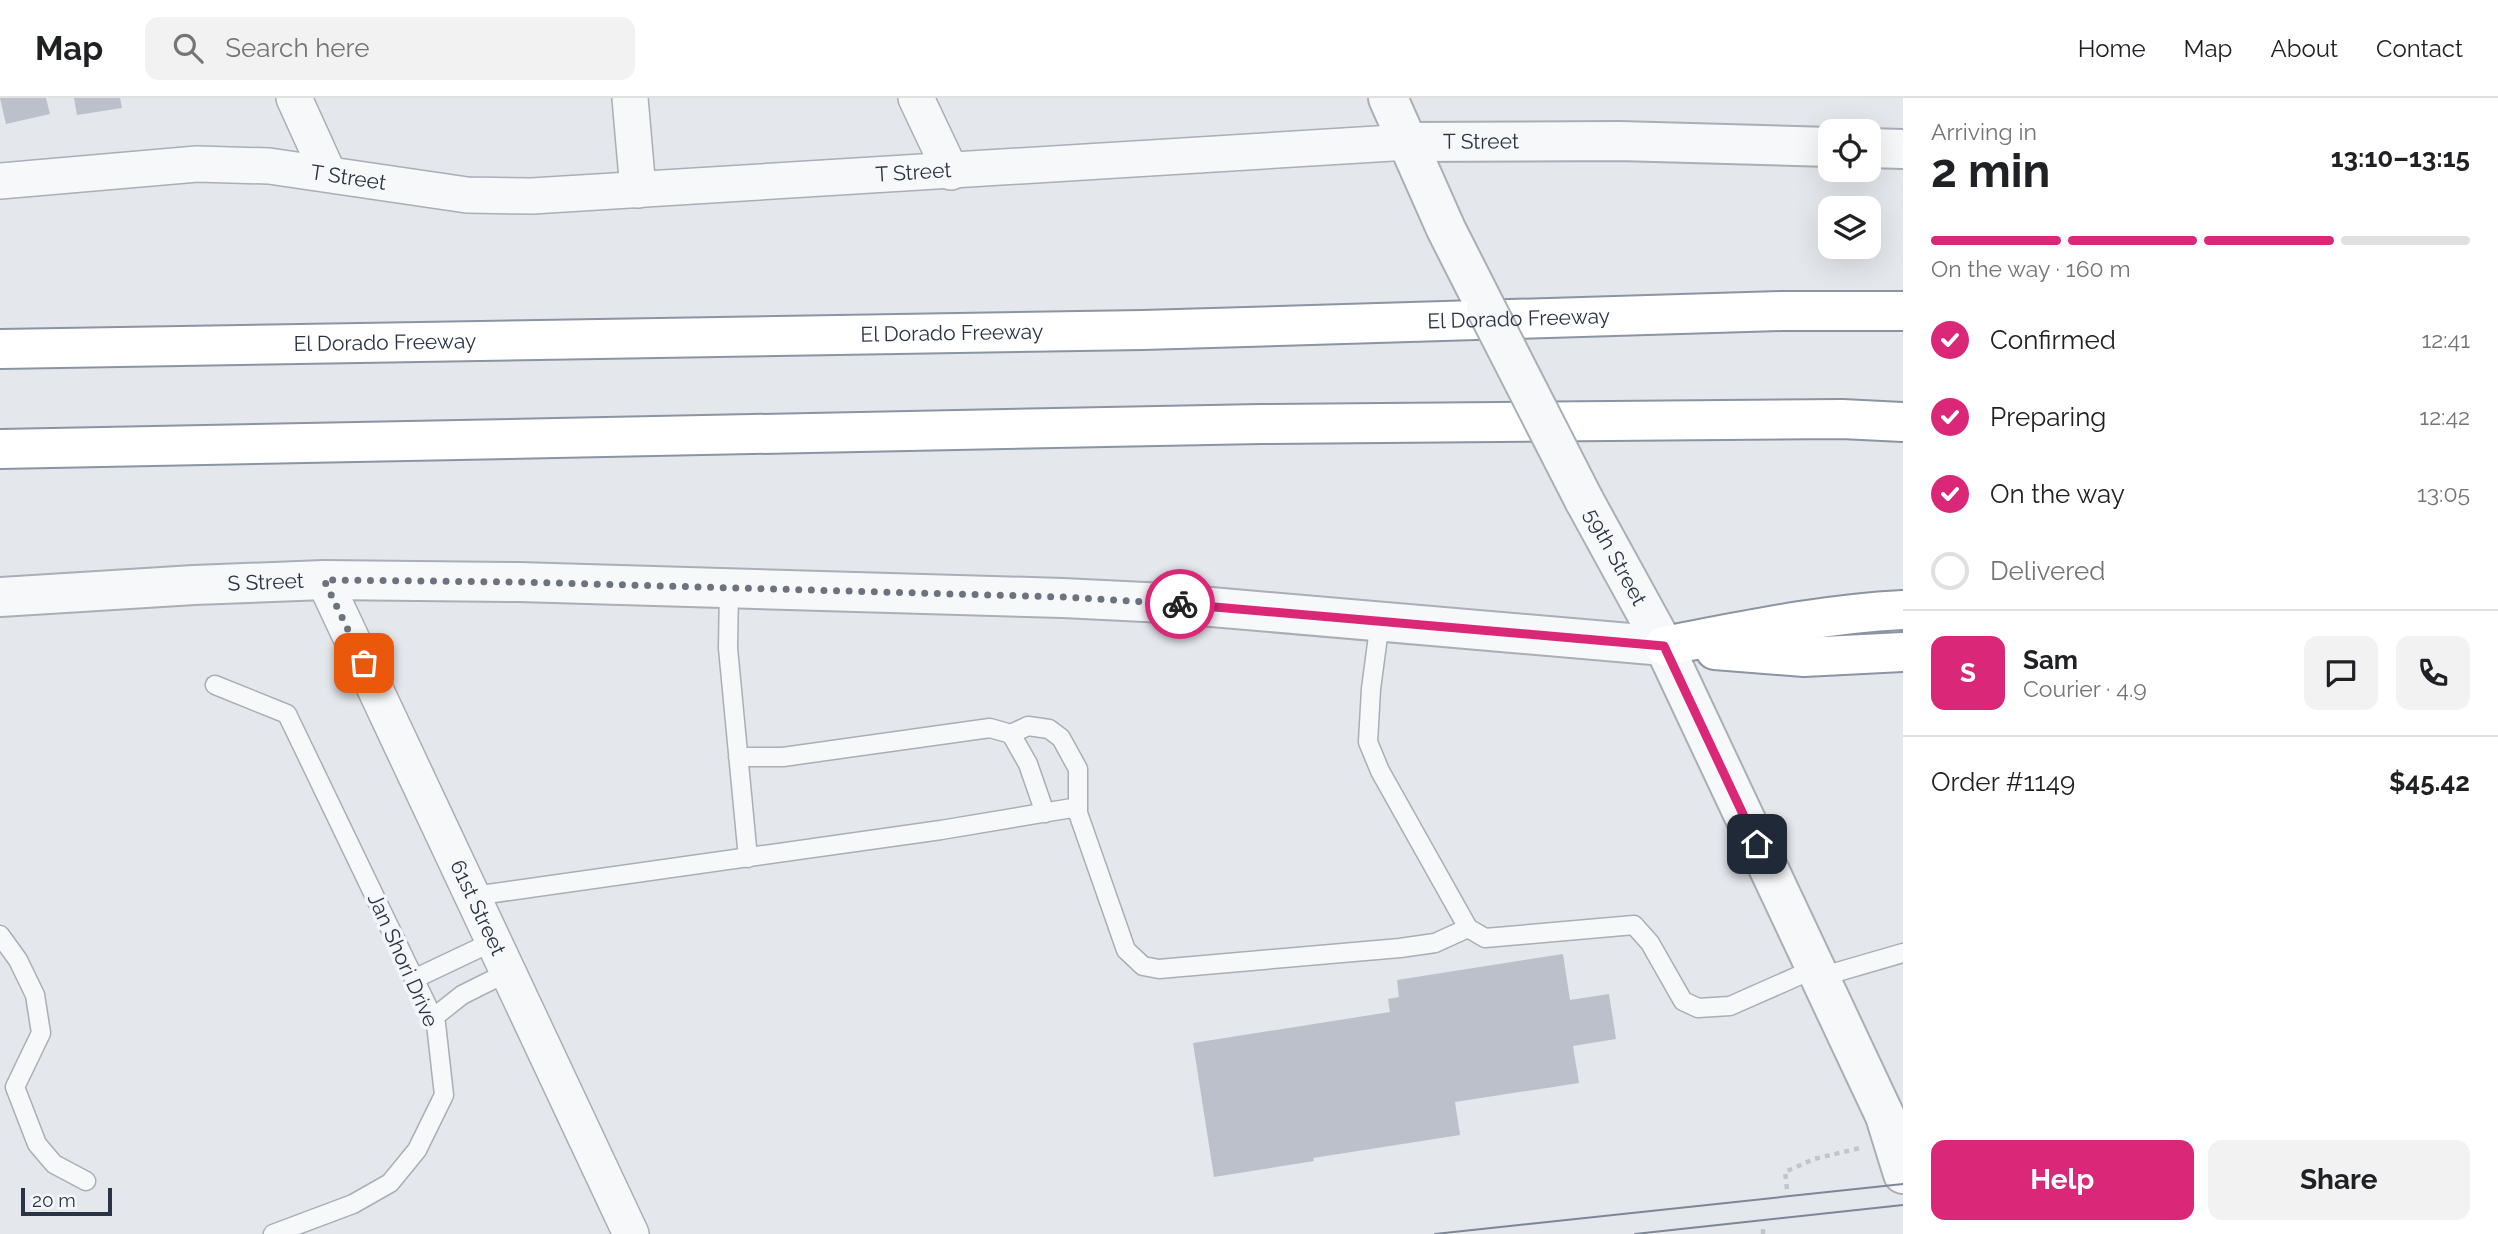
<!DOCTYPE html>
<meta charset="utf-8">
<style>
:root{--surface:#fff;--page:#f2f2f2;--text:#202124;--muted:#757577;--line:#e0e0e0;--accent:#db2777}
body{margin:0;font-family:Raleway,sans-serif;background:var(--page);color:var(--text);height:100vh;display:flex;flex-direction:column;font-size:26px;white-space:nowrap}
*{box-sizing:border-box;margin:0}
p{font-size:23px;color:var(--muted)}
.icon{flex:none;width:38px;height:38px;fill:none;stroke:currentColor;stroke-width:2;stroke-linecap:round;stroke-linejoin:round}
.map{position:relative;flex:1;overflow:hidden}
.drawer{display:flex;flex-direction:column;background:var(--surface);width:595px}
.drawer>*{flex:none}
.controls{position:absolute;left:1818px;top:21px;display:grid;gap:14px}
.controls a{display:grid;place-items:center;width:63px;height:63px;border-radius:14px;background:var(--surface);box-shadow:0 7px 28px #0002;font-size:35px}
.scale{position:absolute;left:21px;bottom:18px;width:91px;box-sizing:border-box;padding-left:7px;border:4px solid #2b3445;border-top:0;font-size:19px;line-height:24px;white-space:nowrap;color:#2b3445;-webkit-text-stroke:5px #f4f6f9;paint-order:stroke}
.pin{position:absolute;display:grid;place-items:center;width:60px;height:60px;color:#fff;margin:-30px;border-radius:14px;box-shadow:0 4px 10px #0006}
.courier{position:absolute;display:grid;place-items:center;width:70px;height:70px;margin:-35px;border:5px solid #db2777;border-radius:50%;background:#fff;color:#222;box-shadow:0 2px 9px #0007}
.head em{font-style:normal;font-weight:700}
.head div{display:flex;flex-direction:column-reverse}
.head{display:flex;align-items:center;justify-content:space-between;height:119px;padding:0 28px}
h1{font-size:46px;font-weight:700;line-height:52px}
.bar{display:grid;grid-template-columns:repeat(4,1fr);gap:10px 7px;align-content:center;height:84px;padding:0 28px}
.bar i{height:9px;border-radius:5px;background:var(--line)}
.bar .current{background:var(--accent)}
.bar p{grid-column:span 4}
.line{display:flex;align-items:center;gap:18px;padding:0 28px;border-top:2px solid var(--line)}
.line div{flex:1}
.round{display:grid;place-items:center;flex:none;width:74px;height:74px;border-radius:14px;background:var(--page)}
ol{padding:0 28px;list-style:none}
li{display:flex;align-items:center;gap:21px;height:77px}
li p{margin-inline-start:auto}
li .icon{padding:7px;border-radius:50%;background:var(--accent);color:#fff;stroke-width:4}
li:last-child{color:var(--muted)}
li i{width:38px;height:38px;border:4px solid var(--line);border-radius:50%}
.button{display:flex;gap:14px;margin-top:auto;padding:14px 28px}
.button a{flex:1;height:80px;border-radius:14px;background:var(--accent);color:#fff;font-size:28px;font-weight:700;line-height:80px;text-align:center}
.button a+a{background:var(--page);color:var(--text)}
header{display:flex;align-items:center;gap:42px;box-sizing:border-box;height:98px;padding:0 35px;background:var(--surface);border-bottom:2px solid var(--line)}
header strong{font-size:33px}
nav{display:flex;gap:38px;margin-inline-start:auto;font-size:24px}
.search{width:490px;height:63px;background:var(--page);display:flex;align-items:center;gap:18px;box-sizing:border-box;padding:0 24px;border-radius:14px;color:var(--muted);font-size:26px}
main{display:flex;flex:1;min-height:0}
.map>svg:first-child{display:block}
.building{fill:#bbc0ca}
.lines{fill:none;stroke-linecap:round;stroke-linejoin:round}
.service-casing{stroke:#a9aeb7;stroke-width:21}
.minor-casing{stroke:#a9aeb7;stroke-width:38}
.tertiary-casing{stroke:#a9aeb7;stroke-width:42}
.motorway-casing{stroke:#8b94a3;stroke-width:42}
.path{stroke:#c2c5cb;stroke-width:4.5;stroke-dasharray:5 5;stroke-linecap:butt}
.service{stroke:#f7f8fa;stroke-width:18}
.minor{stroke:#f7f8fa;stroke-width:35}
.tertiary{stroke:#f7f8fa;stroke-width:38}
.motorway{stroke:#fff;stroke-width:38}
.tram{stroke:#7d8696;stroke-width:2}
.tertiary-bridge-casing{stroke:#a9aeb7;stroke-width:42;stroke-linecap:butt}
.tertiary-bridge{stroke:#f7f8fa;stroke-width:38}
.done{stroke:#6c737f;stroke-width:7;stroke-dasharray:0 12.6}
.route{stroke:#db2777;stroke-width:9}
.labels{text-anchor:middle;stroke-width:7;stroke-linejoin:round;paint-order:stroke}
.street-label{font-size:21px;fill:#2b3445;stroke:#f4f6f9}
</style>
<header>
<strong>Map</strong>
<div class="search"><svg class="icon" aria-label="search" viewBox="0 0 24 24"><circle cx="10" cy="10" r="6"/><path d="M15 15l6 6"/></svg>Search here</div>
<nav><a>Home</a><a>Map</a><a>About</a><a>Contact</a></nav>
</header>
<main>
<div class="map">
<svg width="1903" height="1136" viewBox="0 0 1903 1136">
<rect width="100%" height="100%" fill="#e4e7ec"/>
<path class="building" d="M0,0H46L50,16L6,26Z
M74,0H120L122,10L77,17Z
M1563,856L1570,902L1609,896L1616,941L1573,948L1579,985L1455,1004L1460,1037L1313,1060L1314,1063L1214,1079L1193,945L1390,914L1388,901L1399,899L1397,882Z"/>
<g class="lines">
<defs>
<path id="service" d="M729,490L728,550L748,760
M1380,523L1371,591L1368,644L1380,673L1468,830L1485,840L1634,827L1650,845L1683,903L1698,910L1730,908L1816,870
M215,587L287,616L436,926L444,997L417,1052L390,1085L353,1106L273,1136
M1011,636L1028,628L1049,631L1061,640L1078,671V715L1126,852L1143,868L1159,871L1400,850L1435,845L1468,830
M738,659H783L990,630L1011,636L1028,666L1045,715
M473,798L941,732L1072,710L1078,715
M0,837L18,862L35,897L41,935L15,989L37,1046L54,1066L86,1083
M1820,879L1903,855
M414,881L494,843
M433,920L462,897L508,874"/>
<g id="minor">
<path d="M294,0L328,75"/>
<path d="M630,0L638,92"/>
<path d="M916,0L951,74"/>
<path id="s1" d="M0,83L197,66L269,68L467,97L532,98L1409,44"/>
<path id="s2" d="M324,482L631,1136"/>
</g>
<g id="tertiary">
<path d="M1388,0L1446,131L1486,210"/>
<path id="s3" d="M1409,44L1619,43L1830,49"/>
<path d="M1869,50L1903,51"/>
<path id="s4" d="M1584,402L1664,548L1885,1018L1903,1076"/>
<path id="s5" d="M0,499L194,487L324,482L519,484L1063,500L1165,505L1664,548"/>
</g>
<g id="motorway">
<path id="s6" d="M0,251L1143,232L1782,213H1903"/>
<path d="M0,351L1261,326L1842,321L1903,324"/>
<path d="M1664,548C1743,533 1822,516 1903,512"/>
<path d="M1715,552L1804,559L1903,554"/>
</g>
</defs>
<use href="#service" class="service-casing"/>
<use href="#minor" class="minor-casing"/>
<use href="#tertiary" class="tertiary-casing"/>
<use href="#motorway" class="motorway-casing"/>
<path class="path" d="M1787,1091L1785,1074L1814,1061L1860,1050
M1763,1136V1131"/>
<use href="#service" class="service"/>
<use href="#minor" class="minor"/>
<use href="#tertiary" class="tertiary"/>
<use href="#motorway" class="motorway"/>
<path class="tram" d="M1435,1136L1903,1086
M1635,1136L1903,1107"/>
<defs>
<path id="tertiary-bridge" d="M1486,210L1584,402"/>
</defs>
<use href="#tertiary-bridge" class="tertiary-bridge-casing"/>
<use href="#tertiary-bridge" class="tertiary-bridge"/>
</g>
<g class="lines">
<path class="done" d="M364,565L324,482L519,484L1063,499L1180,506"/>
<path class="route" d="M1180,506L1664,548L1757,746"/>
</g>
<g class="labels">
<g class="street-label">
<text dy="7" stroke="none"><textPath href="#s3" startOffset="72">T Street</textPath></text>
<text dy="7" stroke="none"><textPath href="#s1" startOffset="917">T Street</textPath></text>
<text dy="7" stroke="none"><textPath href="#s1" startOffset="350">T Street</textPath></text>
<text dy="7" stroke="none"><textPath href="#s6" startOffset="1519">El Dorado Freeway</textPath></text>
<text dy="7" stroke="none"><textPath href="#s6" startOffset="952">El Dorado Freeway</textPath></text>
<text dy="7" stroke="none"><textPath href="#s6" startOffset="385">El Dorado Freeway</textPath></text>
<text dy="7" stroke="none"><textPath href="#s4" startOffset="65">59th Street</textPath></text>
<text dy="7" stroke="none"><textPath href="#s5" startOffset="266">S Street</textPath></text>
<text dy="7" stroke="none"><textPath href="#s2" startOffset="362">61st Street</textPath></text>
<text transform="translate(403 862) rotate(66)" y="7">Jan Shori Drive</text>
</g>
</g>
</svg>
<div class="controls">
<a><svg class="icon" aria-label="locate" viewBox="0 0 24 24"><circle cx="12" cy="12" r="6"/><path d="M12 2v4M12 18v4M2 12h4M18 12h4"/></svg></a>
<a><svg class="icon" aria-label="layers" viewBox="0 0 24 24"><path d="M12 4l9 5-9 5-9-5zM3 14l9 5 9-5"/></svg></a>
</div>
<div class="scale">20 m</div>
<div class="pin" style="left:364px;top:565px;background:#ea580c"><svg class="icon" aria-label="bag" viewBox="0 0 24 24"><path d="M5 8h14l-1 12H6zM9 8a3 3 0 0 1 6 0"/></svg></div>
<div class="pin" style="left:1757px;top:746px;background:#1f2937"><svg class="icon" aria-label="home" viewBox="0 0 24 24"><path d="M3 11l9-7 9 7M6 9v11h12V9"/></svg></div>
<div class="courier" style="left:1180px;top:506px"><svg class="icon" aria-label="bike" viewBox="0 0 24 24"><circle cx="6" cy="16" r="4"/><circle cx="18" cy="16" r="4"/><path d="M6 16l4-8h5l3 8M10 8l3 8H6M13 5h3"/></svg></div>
</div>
<section class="drawer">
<div class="head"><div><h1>2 min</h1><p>Arriving in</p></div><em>13:10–13:15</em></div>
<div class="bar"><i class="current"></i><i class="current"></i><i class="current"></i><i></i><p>On the way · 160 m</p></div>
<ol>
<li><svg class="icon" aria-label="check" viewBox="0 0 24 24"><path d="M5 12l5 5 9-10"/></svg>Confirmed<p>12:41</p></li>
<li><svg class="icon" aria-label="check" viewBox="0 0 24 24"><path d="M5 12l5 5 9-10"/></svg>Preparing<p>12:42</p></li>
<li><svg class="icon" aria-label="check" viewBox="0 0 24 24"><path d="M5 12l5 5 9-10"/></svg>On the way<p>13:05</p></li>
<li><i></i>Delivered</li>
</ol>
<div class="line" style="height:126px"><b class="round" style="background:var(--accent);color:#fff">S</b><div><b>Sam</b><p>Courier · 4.9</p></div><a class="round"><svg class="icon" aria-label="chat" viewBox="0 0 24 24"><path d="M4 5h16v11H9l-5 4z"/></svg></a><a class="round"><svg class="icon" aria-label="phone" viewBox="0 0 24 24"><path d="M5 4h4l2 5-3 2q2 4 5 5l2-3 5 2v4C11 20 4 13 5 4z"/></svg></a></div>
<div class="line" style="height:91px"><div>Order #1149</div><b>$45.42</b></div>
<div class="button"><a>Help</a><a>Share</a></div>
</section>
</main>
